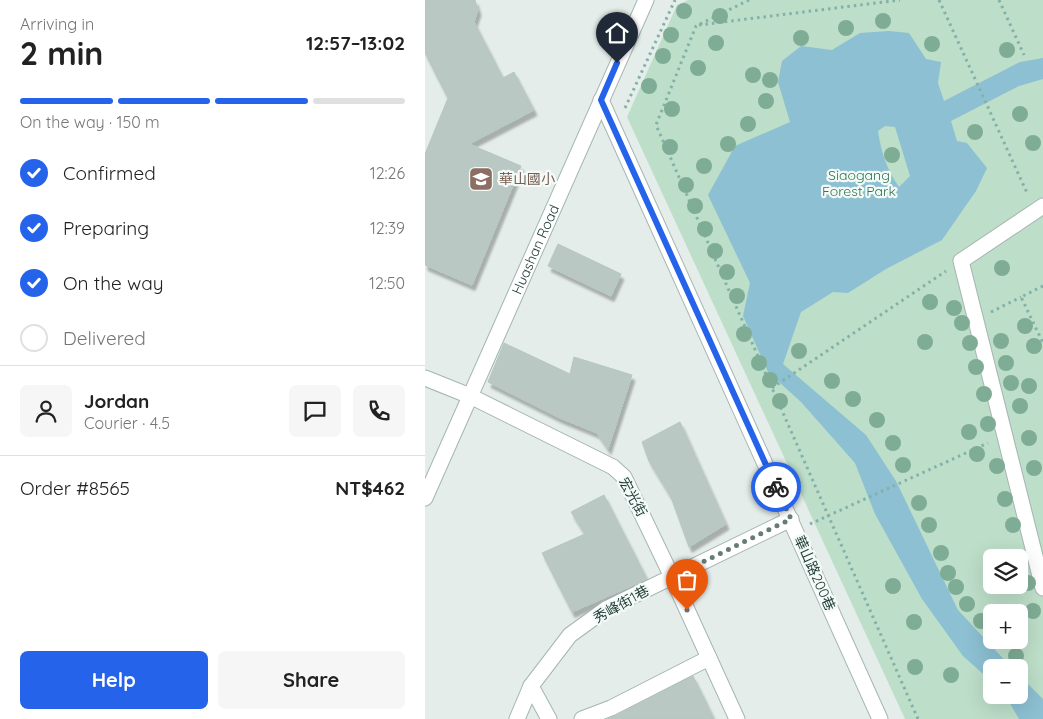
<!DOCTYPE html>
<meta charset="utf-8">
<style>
:root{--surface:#fff;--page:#f6f6f6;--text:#222;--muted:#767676;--line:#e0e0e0;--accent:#2563eb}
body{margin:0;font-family:Quicksand,"Noto Sans TC",sans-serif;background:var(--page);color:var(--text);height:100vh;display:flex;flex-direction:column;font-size:19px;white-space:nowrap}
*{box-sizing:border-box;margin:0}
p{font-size:16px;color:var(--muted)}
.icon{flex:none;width:28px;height:28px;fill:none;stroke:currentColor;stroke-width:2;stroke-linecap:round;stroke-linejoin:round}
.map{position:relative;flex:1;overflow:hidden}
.drawer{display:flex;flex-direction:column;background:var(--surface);width:425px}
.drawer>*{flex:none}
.tools{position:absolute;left:558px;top:549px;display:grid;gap:10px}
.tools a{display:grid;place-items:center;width:45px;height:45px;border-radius:8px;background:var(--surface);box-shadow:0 5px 20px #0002;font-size:25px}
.pin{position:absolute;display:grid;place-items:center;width:42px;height:42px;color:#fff;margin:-51px -21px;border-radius:50% 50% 50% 0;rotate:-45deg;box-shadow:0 0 5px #0007}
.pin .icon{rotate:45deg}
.courier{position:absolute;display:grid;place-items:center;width:50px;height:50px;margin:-25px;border:4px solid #2563eb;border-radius:50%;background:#fff;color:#222;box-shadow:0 1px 6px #0007}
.summary em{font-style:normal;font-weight:700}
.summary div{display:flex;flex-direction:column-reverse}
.summary{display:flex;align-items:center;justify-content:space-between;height:85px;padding:0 20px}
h1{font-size:32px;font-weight:700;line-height:38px}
.bar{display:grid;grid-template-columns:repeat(4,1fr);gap:8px 5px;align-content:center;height:60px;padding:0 20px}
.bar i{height:6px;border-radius:4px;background:var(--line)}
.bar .current{background:var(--accent)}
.bar p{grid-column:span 4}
.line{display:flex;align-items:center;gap:12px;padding:0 20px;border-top:1px solid var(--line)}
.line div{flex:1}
.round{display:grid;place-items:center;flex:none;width:52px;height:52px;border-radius:8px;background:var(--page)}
ol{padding:0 20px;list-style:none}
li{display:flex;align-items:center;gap:15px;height:55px}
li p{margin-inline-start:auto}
li .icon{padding:5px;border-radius:50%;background:var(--accent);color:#fff;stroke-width:4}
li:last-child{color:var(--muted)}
li i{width:28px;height:28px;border:2px solid var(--line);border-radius:50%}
.action{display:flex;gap:10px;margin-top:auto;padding:10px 20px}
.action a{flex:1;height:58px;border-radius:8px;background:var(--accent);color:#fff;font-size:20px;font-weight:700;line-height:58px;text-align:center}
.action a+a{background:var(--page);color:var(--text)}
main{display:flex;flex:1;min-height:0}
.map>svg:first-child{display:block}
.green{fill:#bddec9;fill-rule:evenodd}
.water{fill:#8cc0d2;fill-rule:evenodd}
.building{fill:#b9c8c3;stroke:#b6c7c2;filter:url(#shadow)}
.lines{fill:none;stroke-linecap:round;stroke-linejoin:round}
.minor-casing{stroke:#a6b5b2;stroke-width:17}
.path{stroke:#84b1a7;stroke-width:3;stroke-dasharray:2.5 4;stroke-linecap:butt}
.minor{stroke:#fff;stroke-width:15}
.tree{fill:#7fac95}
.done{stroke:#677c78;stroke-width:5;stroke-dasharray:0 9}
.route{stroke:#2563eb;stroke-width:6}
.labels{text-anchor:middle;stroke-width:4.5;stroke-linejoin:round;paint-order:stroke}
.park-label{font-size:14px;fill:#2d7650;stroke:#f4faf7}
.education-label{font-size:14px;fill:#785e54;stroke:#f4faf7;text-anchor:start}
.street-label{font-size:14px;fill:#233f3a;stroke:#f4faf7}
</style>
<main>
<section class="drawer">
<div class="summary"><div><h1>2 min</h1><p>Arriving in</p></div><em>12:57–13:02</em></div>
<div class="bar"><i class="current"></i><i class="current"></i><i class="current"></i><i></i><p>On the way · 150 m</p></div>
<ol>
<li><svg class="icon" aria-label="check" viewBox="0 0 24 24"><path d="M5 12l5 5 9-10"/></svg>Confirmed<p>12:26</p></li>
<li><svg class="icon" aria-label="check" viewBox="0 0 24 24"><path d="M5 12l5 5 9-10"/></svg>Preparing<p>12:39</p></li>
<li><svg class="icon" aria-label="check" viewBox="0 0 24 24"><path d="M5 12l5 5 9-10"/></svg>On the way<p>12:50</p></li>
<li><i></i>Delivered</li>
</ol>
<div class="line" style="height:90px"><a class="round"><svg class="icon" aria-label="person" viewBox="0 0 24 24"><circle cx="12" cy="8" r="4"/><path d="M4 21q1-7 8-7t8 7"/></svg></a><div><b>Jordan</b><p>Courier · 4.5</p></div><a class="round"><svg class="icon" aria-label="chat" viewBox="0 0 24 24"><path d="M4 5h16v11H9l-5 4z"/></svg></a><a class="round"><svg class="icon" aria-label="phone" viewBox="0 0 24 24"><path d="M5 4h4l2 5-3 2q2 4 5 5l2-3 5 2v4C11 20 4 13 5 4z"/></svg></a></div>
<div class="line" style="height:65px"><div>Order #8565</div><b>NT$462</b></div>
<div class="action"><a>Help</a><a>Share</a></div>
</section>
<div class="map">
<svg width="618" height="719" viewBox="0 0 618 719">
<defs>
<filter id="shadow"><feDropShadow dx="3" dy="5.5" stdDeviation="1" flood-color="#0004"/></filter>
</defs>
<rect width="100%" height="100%" fill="#e4edea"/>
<path class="green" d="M263,0H618V719H480L202,117L252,5ZM566,558H594V585H566ZM566,612H594V640H566ZM566,668H594V695H566Z"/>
<path class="water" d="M464,31L484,33L501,59L516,62L513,83L519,101L595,62L618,58V79L594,86L526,121L532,141L542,143L562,168L551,191L517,240L461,269L423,293L408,292L376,312L358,364L441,435L471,481L533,610L586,667L566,668V681L538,656L497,599L450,514L430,463L376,402L343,372L318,316L325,283L283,195L310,146L365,122L353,82L357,61L376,46L407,50L435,33ZM460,126L470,127L485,176L474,187C462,170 456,152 453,131Z
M594,675L618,699V719H594L580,695H594Z"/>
<path class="building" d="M0,0H50L53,10L49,22L78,78L89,72L109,110L44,144L96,166L47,285L0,265V154L23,98L0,53Z
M133,244L196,274L186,296L123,266Z
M79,343L145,374L149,357L207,375L183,449L172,433L135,418L63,382Z
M255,422L301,524L264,547L246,497L224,461L217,442Z
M179,495L222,579L147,612L117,553L160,534L146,512Z
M268,676L289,719H183L190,716Z"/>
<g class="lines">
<defs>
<g id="minor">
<path d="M176,100L455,719"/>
<path d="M618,206L536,261L618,588"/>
<path d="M0,378L45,396L188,467L199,477L247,577L312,719"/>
<path id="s1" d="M0,498L221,0"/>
<path d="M106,686L124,719"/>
<path d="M92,719L106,686L145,635L181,609L366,519"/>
<path d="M157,719L186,708L284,658"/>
</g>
</defs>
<use href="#minor" class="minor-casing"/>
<path class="path" d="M324,0L271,26L231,125L493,719
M514,0L603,195
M574,0L599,55
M274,25L475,0
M200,108L250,0
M618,286L596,297L618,343
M566,312L596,297
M347,388L521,271
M385,524L563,443"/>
<use href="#minor" class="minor"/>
</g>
<g class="tree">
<circle cx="259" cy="11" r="8"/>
<circle cx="295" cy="16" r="8"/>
<circle cx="458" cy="21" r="8"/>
<circle cx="421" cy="28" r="8"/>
<circle cx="246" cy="35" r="8"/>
<circle cx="376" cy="38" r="8"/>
<circle cx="291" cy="43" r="8"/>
<circle cx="507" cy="44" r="8"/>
<circle cx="582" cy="50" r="8"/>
<circle cx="238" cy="56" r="8"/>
<circle cx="273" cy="68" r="8"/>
<circle cx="328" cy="75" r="8"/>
<circle cx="345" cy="80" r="8"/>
<circle cx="224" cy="86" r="8"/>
<circle cx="341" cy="101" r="8"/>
<circle cx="247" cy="109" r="8"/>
<circle cx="595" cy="114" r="8"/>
<circle cx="323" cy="124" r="8"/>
<circle cx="550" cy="132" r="8"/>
<circle cx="608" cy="143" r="8"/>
<circle cx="303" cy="144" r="8"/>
<circle cx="245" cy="147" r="8"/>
<circle cx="467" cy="155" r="8"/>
<circle cx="279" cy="166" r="8"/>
<circle cx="261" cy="185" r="8"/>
<circle cx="270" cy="206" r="8"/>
<circle cx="280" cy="229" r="8"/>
<circle cx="290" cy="251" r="8"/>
<circle cx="577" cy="268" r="8"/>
<circle cx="302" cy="272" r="8"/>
<circle cx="312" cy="296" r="8"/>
<circle cx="505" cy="302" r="8"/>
<circle cx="529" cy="308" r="8"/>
<circle cx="537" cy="323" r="8"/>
<circle cx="600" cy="326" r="8"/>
<circle cx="319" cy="334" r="8"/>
<circle cx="576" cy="341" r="8"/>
<circle cx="500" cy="342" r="8"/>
<circle cx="545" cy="343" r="8"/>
<circle cx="609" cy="346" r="8"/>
<circle cx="374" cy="351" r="8"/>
<circle cx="334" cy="363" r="8"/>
<circle cx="581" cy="363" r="8"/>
<circle cx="551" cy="367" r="8"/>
<circle cx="345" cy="380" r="8"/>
<circle cx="407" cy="381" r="8"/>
<circle cx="586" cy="383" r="8"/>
<circle cx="604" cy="386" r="8"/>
<circle cx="559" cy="394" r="8"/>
<circle cx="428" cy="399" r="8"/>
<circle cx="355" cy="401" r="8"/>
<circle cx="595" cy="406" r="8"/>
<circle cx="452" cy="420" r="8"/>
<circle cx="563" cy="424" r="8"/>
<circle cx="544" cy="432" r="8"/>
<circle cx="604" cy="438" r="8"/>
<circle cx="468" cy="443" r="8"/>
<circle cx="552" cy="454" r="8"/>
<circle cx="478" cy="465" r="8"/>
<circle cx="572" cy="466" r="8"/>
<circle cx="609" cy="468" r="8"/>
<circle cx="580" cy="499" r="8"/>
<circle cx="494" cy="503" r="8"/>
<circle cx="504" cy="525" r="8"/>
<circle cx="588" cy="525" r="8"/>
<circle cx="516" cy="553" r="8"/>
<circle cx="523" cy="573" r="8"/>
<circle cx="603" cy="583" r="8"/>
<circle cx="468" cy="586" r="8"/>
<circle cx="531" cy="587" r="8"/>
<circle cx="542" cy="604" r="8"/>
<circle cx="608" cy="611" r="8"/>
<circle cx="556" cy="621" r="8"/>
<circle cx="489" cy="622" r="8"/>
<circle cx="591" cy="656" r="8"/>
<circle cx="490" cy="667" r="8"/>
<circle cx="526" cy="675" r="8"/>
</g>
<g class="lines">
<path class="done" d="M262,610L247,577L366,519L351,487"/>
<path class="route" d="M192,63L176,100L351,487"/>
</g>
<defs>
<symbol id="school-square" viewBox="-11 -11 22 22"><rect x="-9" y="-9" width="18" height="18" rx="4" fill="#8d6e63" stroke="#f4faf7"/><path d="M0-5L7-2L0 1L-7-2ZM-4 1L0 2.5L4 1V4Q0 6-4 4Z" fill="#fff"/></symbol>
</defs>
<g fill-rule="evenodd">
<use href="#school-square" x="42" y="165" width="28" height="28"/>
</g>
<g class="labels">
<g class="park-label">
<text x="434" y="180">Siaogang<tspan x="434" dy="16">Forest Park</tspan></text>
</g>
<g class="education-label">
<text x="74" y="184">華山國小</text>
</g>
<g class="street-label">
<text dy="5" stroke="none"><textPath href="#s1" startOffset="272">Huashan Road</textPath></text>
<text transform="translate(208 497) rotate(61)" y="5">宏光街</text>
<text transform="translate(390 573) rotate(66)" y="5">華山路200巷</text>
<text transform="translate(196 604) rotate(-29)" y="5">秀峰街1巷</text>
</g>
</g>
</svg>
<div class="tools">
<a><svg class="icon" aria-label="layers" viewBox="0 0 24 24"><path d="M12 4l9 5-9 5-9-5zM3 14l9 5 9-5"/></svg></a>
<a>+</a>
<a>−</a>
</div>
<div class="pin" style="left:262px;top:610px;background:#ea580c"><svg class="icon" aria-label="bag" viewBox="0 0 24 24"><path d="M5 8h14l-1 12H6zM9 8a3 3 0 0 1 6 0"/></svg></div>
<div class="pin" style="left:192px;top:63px;background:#1f2937"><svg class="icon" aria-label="home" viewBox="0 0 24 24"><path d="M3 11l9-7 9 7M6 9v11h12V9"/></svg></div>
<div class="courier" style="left:351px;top:487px"><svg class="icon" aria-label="bike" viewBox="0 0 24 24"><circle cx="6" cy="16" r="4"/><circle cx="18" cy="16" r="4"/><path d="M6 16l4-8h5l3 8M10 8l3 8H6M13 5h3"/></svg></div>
</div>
</main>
